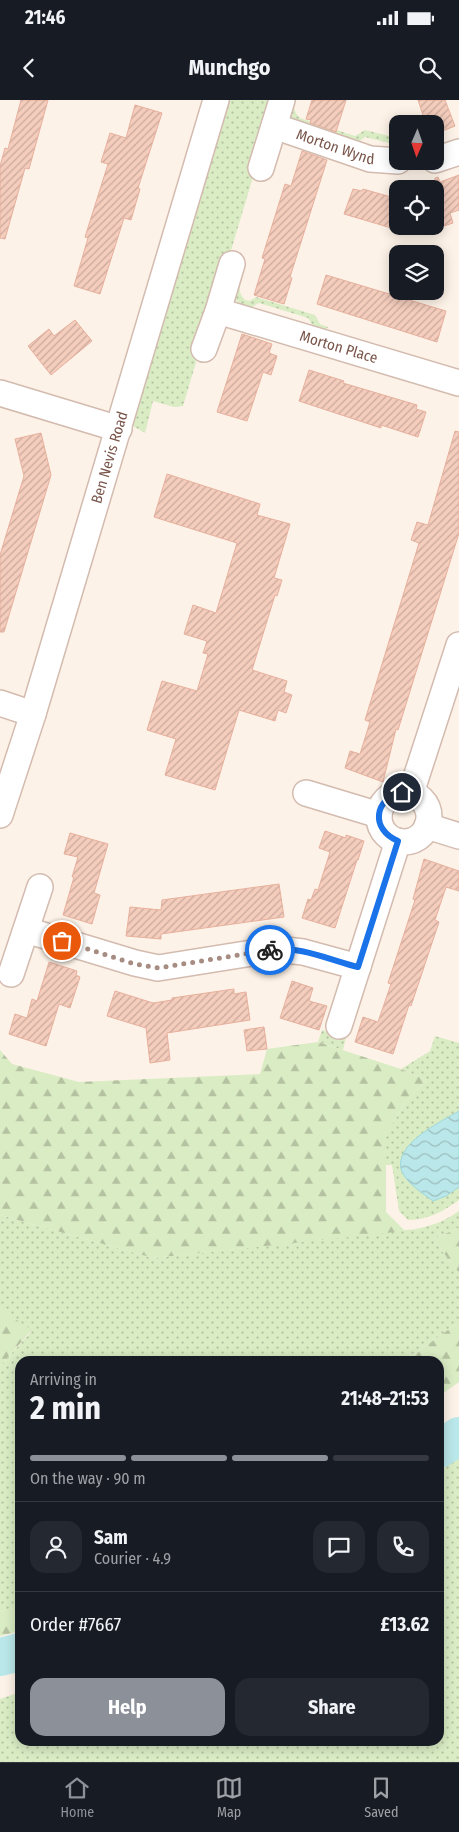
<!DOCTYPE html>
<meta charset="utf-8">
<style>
:root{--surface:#171b24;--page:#242831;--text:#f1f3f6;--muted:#9ea1a6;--line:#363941;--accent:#8c9099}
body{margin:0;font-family:"Fira Sans Condensed",sans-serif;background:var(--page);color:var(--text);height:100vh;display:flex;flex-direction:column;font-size:19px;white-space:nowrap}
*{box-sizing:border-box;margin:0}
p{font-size:16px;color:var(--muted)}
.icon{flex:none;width:28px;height:28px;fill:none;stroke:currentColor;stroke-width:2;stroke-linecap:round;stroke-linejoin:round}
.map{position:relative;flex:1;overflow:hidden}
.panel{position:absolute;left:15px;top:1256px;width:429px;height:390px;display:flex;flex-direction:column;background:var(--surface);border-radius:15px;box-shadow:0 2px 12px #0003}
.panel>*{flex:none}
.needle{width:32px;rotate:182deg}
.fabs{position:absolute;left:389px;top:15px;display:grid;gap:10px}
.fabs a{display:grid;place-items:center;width:55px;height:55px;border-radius:10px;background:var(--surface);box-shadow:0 2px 12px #0003;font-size:25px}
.pin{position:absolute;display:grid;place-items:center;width:42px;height:42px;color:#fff;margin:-21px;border:2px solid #fff;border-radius:50%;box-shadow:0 1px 5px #0007}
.courier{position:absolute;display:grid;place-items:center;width:50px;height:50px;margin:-25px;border:4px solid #1a73e8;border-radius:50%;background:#fff;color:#222;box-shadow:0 1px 6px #0007}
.headline em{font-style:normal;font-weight:700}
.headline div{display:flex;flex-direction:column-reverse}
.headline{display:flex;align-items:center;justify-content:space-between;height:85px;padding:0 15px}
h1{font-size:32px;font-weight:700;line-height:38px}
.bar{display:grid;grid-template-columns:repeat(4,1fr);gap:8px 5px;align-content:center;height:60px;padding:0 15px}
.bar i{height:6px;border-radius:4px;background:var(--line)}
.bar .on{background:var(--accent)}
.bar p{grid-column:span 4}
.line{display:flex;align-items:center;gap:12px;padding:0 15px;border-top:1px solid var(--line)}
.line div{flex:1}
.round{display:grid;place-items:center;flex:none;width:52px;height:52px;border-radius:15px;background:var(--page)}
.primary-button{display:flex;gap:10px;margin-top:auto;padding:10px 15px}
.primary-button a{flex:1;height:58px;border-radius:15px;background:var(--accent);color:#fff;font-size:20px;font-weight:700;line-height:58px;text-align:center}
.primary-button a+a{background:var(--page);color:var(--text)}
.status{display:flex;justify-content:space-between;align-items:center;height:35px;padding:0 25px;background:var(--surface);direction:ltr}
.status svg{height:14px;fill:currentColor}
header{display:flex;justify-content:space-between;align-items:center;height:65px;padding:0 15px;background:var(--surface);font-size:22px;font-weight:700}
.tabs{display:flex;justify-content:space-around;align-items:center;height:70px;border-top:1px solid var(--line);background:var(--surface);font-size:14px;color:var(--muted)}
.tabs a{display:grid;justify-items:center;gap:2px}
.tabs .on{color:var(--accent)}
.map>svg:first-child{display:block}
.grass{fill:url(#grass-dots)}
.forest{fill:url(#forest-firs)}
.water{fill:url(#water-waves);stroke:#a0d9db}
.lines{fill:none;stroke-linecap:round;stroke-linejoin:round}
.river{stroke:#bae7e9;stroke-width:38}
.building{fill:url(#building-hatch);stroke:#e8b09d}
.street-casing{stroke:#d3bbaf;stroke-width:28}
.street{stroke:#fff;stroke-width:25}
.done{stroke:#a78c81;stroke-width:5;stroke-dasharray:0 9}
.route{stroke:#1a73e8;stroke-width:6}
.labels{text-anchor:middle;stroke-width:4.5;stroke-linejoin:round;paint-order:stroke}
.street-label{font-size:15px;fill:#79554a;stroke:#fff7ef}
</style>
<div class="status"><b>21:46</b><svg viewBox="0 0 49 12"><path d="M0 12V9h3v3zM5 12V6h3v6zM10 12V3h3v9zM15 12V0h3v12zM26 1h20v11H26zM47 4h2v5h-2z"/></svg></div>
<header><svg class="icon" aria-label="back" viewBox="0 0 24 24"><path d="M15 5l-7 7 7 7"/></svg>Munchgo<svg class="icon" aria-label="search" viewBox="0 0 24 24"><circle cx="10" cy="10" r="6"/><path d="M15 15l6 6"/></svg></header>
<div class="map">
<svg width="459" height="1662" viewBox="0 0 459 1662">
<defs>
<pattern id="grass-dots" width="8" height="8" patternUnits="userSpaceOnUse" patternTransform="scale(1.25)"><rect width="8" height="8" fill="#d9ecc4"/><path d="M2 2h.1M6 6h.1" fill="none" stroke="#b5c2a1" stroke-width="1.8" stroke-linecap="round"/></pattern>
<pattern id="forest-firs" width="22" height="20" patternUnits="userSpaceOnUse" patternTransform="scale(1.25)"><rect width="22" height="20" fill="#d9ecc4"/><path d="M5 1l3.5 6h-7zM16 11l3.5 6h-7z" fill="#b5c2a1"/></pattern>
<pattern id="water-waves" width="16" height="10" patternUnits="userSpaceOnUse" patternTransform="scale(1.25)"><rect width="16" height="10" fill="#bae7e9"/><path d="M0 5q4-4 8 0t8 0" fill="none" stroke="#9cbebf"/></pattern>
<pattern id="building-hatch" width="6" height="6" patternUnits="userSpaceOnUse" patternTransform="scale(1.25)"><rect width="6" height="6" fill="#f4cdbd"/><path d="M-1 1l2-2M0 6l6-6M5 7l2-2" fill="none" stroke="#caa99c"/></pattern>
</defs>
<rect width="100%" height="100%" fill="#fdf2e7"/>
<path class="grass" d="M225,0H269L249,69L253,77L230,154L196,251L197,259L183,306L174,307L153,301L145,333L133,326L130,320Z
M289,0H295C293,8 294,12 300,18L355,36L365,30L397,38V45L365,37L357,43L296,23C288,16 287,10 289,0Z
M242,179C239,188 238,192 245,200L250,201L256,197L315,215L320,224L328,227L324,232L315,229L308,218L259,203L250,208C234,202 231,198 235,180Z
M322,930L346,937L343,950L318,942Z
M435,936L459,943V1011L431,1028L446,1096L459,1087V1100C444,1111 428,1120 408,1120L399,1111L392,1065H386V1034L407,1000L427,980L401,969L430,951Z
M459,1111V1128L433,1139L459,1173V1222L405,1261H20V1506L0,1512V1266L32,1231L0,1209V1115L153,1158L416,1129C432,1126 445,1121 459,1111Z
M459,1357V1662H0V1599L20,1592V1641H439V1372Z"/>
<path class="forest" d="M318,942L401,969L427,980L407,1000L386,1034V1112L405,1131L153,1158L0,1115V950L12,964L79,982L260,974L267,949Z
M459,1128V1173L433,1139Z
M0,1209L32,1230L0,1266Z
M459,1222V1282L439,1296V1261H405Z
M20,1506V1531L0,1536V1512Z"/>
<path class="water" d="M459,1011V1087L446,1096L433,1101C423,1094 407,1083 402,1072C391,1045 442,1021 459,1011Z"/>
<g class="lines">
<path class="river" d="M439,1349L459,1336
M0,1557L20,1552"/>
</g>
<path class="building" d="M21,0H48L29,69L25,68L5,139L0,138V66L5,48L8,49Z
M312,0H346L336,32L310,23L311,20L306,19Z
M418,0H445L455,26L435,34V24H426Z
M135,5L162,13L138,88L140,89L131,120L124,118L100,194L74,186L88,138L85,137L108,64L101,62L110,33L126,38Z
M302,51L327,60L290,177L292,178L284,204L254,195L265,159L262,158L285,84L291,86Z
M459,75V110L450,113L453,123L435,129V78L438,77L440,82Z
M353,89L362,91L363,89L398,99V130L344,114Z
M326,175L446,211L437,242L317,204Z
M75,220L92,241L51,275L28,246L49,229L54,236Z
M242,234L272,244L269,253L277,256L271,275L263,272L247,321L217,312Z
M309,270L344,281L343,283L417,305L416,309L426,312L418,337L381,325V328L299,301Z
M455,331L459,332V433L398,630L396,629L383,682L345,668L350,651L360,654L370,622L365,620L419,443L411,440L417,422L428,425Z
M41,333L51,375L4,532H0V455L24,376L15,339Z
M167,374L260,404L257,415L290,424L274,478L282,480L277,496L275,495L252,570L287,581L284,592L292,595L286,613L278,610L275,621L239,610L215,690L165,675L176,639L147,630L162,581L197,591L208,554L203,553L207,541L184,534L193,505L216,513L237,443L154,417Z
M325,731L346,738V735L364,741L358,760H357L335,828L302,818L308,799L311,800L315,789L318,790L330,752L319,748Z
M70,733L108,744L94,793L100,795L92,824L63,815L74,777H72L78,757L64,754Z
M424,759L459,771V791L446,787L435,820L439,822L411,906L409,905L393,954L355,942L363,917L378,922L391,884L388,883L415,800L413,799Z
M279,784L284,817L161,834V839L126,836L130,807L161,810L162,800Z
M49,862L77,871L76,875L80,877L70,908L59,904L46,946L9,934L15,914L27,918L32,899L37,901Z
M292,881L313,888L309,901L327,906L319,930L280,918Z
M234,889V894L246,892L250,920L167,933L170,960L150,963L146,928L107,916L115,891L153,903L172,900V898Z
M264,927L267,949L247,951L244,930Z"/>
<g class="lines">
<defs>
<g id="street">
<path id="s1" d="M274,26L370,59L398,61"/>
<path d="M435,60L459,52"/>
<path d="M261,68L282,0"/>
<path id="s2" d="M218,211L459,283"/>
<path d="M204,249L218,211L232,164"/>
<path d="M0,293L119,329"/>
<path d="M0,603L33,614"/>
<circle cx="404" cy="717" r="25"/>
<path d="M306,693L379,715"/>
<path d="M411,693L459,545"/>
<path id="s3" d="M0,715L33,614L216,0"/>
<path d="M427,726L459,736"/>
<path d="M26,830L135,863L158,868L277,849L303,852L358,867"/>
<path d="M11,874L40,787"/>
<path d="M339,926L398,741"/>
</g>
</defs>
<use href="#street" class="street-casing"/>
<use href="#street" class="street"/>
</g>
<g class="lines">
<path class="done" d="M62,841L135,864L158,868L270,850"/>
<path class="route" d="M270,850C298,845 330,860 358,867L398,741C370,729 374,699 402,692"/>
</g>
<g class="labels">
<g class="street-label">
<text dy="5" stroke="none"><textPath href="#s1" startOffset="65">Morton Wynd</textPath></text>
<text dy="5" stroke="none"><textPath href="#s2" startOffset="126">Morton Place</textPath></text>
<text dy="5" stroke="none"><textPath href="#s3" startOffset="374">Ben Nevis Road</textPath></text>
</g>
</g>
</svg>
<div class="fabs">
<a><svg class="needle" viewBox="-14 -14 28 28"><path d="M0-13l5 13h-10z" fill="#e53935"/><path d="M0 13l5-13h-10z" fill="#9ea1a6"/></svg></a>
<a><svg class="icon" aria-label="locate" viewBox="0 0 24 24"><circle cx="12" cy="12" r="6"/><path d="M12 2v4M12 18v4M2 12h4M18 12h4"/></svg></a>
<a><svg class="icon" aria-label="layers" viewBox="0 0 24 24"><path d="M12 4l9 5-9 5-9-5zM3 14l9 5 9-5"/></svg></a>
</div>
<div class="pin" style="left:62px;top:841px;background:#ea580c"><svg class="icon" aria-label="bag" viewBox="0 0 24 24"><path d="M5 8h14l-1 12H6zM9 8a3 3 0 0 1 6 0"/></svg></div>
<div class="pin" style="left:402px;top:692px;background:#1f2937"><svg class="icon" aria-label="home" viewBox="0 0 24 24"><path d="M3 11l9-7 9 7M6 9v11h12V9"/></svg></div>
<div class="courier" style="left:270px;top:850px"><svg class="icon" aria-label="bike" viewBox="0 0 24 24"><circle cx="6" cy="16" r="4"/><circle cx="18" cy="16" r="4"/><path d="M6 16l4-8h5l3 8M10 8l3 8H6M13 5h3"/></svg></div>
<section class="panel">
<div class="headline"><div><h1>2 min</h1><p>Arriving in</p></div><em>21:48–21:53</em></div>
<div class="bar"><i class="on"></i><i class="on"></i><i class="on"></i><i></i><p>On the way · 90 m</p></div>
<div class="line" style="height:90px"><a class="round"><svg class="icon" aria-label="person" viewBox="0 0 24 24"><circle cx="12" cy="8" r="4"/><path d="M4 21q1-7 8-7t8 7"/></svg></a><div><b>Sam</b><p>Courier · 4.9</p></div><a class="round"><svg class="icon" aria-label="chat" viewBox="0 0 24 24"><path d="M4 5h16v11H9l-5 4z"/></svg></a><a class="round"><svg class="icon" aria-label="phone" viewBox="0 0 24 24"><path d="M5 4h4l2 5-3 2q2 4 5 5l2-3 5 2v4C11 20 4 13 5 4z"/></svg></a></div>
<div class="line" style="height:65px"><div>Order #7667</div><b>£13.62</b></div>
<div class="primary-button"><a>Help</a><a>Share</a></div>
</section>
</div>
<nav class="tabs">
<a class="on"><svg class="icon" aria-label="home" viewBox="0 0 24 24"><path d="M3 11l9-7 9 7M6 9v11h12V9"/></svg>Home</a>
<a><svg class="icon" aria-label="map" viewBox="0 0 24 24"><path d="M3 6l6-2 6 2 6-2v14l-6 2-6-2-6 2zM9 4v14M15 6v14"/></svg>Map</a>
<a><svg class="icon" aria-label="saved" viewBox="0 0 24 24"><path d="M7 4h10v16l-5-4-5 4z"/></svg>Saved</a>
</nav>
